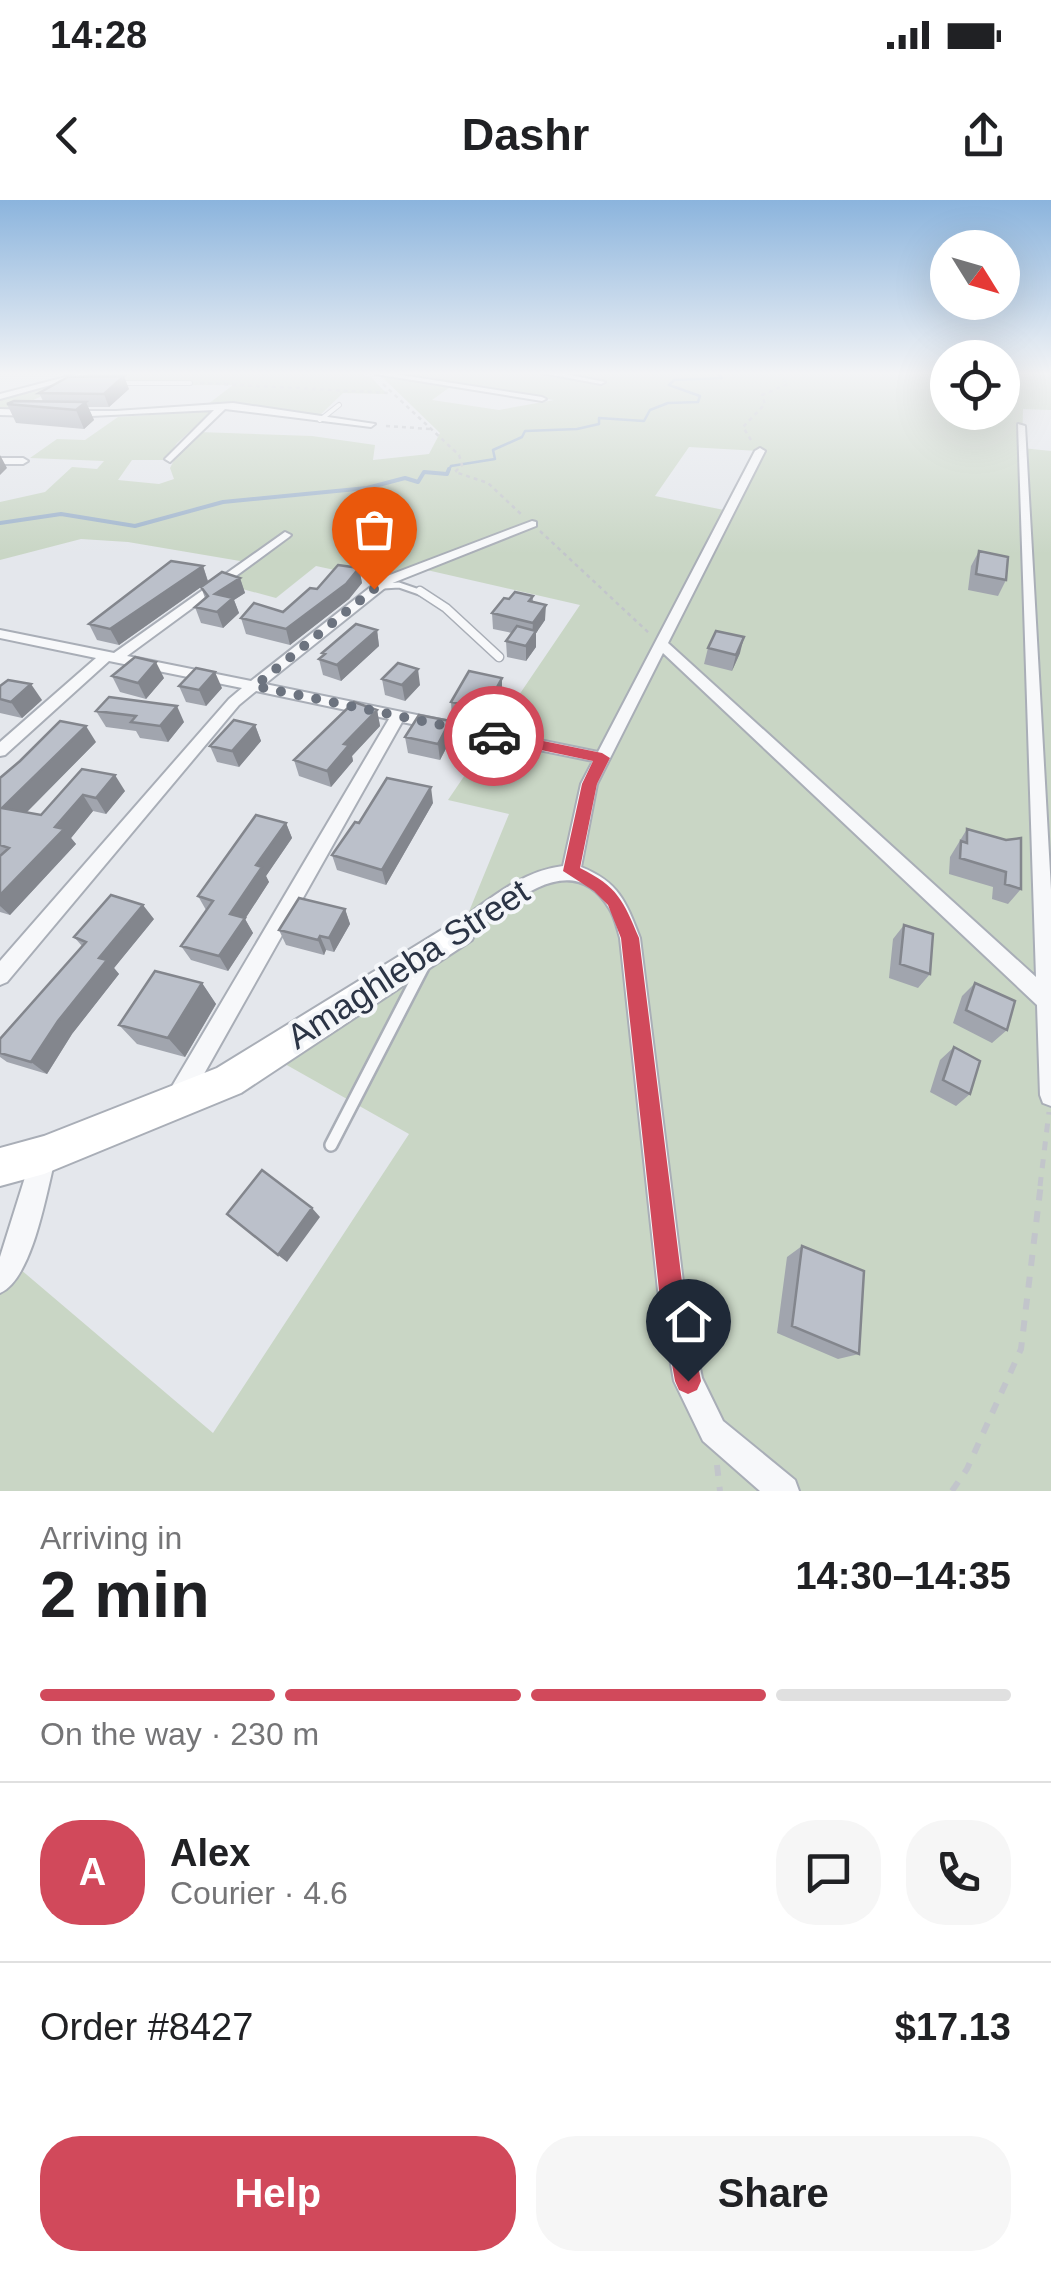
<!DOCTYPE html>
<meta charset="utf-8">
<style>
:root{--surface:#fff;--page:#f6f6f6;--text:#202124;--muted:#757577;--line:#e0e0e0;--accent:#d1495b}
body{margin:0;font-family:Arial,sans-serif;background:var(--page);color:var(--text);height:100vh;display:flex;flex-direction:column;font-size:38px;white-space:nowrap}
*{box-sizing:border-box;margin:0}
p{font-size:32px;color:var(--muted)}
.icon{flex:none;width:55px;height:55px;fill:none;stroke:currentColor;stroke-width:2;stroke-linecap:round;stroke-linejoin:round}
.map{position:relative;height:1291px;overflow:hidden}
.sheet{display:flex;flex-direction:column;background:var(--surface);flex:1}
.sheet>*{flex:none}
.needle{width:65px;rotate:127deg}
.tools{position:absolute;left:930px;top:30px;display:grid;gap:20px}
.tools a{display:grid;place-items:center;width:90px;height:90px;border-radius:50%;background:var(--surface);box-shadow:0 10px 40px #0002;font-size:50px}
.pin{position:absolute;display:grid;place-items:center;width:85px;height:85px;color:#fff;margin:-102px -42px;border-radius:50% 50% 50% 0;rotate:-45deg;box-shadow:0 0 10px #0007}
.pin .icon{rotate:45deg}
.courier{position:absolute;display:grid;place-items:center;width:100px;height:100px;margin:-50px;border:8px solid #d1495b;border-radius:50%;background:#fff;color:#222;box-shadow:0 2px 12px #0007}
.overview em{font-style:normal;font-weight:600}
.overview div{display:flex;flex-direction:column-reverse}
.overview{display:flex;align-items:center;justify-content:space-between;height:170px;padding:0 40px}
h1{font-size:65px;font-weight:600;line-height:75px}
.bar{display:grid;grid-template-columns:repeat(4,1fr);gap:15px 10px;align-content:center;height:120px;padding:0 40px}
.bar i{height:12px;border-radius:8px;background:var(--line)}
.bar .on{background:var(--accent)}
.bar p{grid-column:span 4}
.line{display:flex;align-items:center;gap:25px;padding:0 40px;border-top:2px solid var(--line)}
.line div{flex:1}
.round{display:grid;place-items:center;flex:none;width:105px;height:105px;border-radius:40px;background:var(--page)}
.primary-button{display:flex;gap:20px;margin-top:auto;padding:20px 40px}
.primary-button a{flex:1;height:115px;border-radius:40px;background:var(--accent);color:#fff;font-size:40px;font-weight:600;line-height:115px;text-align:center}
.primary-button a+a{background:var(--page);color:var(--text)}
.status{display:flex;justify-content:space-between;align-items:center;height:70px;padding:0 50px;background:var(--surface);direction:ltr}
.status svg{height:28px;fill:currentColor}
header{display:flex;justify-content:space-between;align-items:center;height:130px;padding:0 40px;background:var(--surface);font-size:45px;font-weight:600}
.map>svg:first-child{display:block}
.green{fill:#c9d6c5;fill-rule:evenodd}
.lines{fill:none;stroke-linecap:round;stroke-linejoin:round}
.stream-far1{stroke:#9fb4cc;stroke-width:2.5}
.stream{stroke:#9fb4cc;stroke-width:4}
.lane-far3-casing{stroke:#a9aeb7;stroke-width:6}
.lane-far2-casing{stroke:#a9aeb7;stroke-width:9}
.lane-far1-casing{stroke:#a9aeb7;stroke-width:11}
.lane-casing{stroke:#a9aeb7;stroke-width:16}
.street-casing{stroke:#a9aeb7;stroke-width:4}
.secondary-casing{stroke:#a9aeb7;stroke-width:4}
.path-far2{stroke:#c2c5cb;stroke-width:2.5;stroke-dasharray:4 4;stroke-linecap:butt}
.path-far1{stroke:#c2c5cb;stroke-width:5;stroke-dasharray:9 9;stroke-linecap:butt}
.path{stroke:#c2c5cb;stroke-width:6;stroke-dasharray:11 11;stroke-linecap:butt}
.lane-far3{stroke:#f7f8fa;stroke-width:4}
.lane-far2{stroke:#f7f8fa;stroke-width:5}
.lane-far1{stroke:#f7f8fa;stroke-width:8}
.lane{stroke:#f7f8fa;stroke-width:11}
.street{fill:#f7f8fa;fill-rule:evenodd}
.secondary{fill:#fff;fill-rule:evenodd}
.wall{fill:#a1a5ae}
.shaded-wall{fill:#83868d}
.building{fill:#bbc0ca;stroke:#83868d;stroke-width:2.5}
.route{fill:#d1495b}
.done{stroke:#6c737f;stroke-width:10;stroke-dasharray:0 18}
.labels{text-anchor:middle;stroke-width:8;stroke-linejoin:round;paint-order:stroke}
.near-street-label{font-size:35px;fill:#2b3445;stroke:#f4f6f9}
</style>
<div class="status"><b>14:28</b><svg viewBox="0 0 49 12"><path d="M0 12V9h3v3zM5 12V6h3v6zM10 12V3h3v9zM15 12V0h3v12zM26 1h20v11H26zM47 4h2v5h-2z"/></svg></div>
<header><svg class="icon" aria-label="back" viewBox="0 0 24 24"><path d="M15 5l-7 7 7 7"/></svg>Dashr<svg class="icon" aria-label="share" viewBox="0 0 24 24"><path d="M12 15V3M7 8l5-5 5 5M5 13v7h14v-7"/></svg></header>
<div class="map">
<svg width="1051" height="1291" viewBox="0 0 1051 1291">
<rect width="100%" height="100%" fill="#e4e7ec"/>
<path class="green" d="M95,173H358L371,177L387,194L343,193L317,218C278,208 243,203 203,208L233,185L61,186L14,210H0V199Z
M386,173H947L948,212H1002L1003,173H1051V210L1023,209L1022,248L1051,251V1291H0V1059L20,1069L213,1233L409,934L269,855L461,731L509,614L448,600L580,405L418,368L386,381L316,366L276,398L220,383L246,362L128,342L81,339L0,360V302L45,292L72,267L97,269L104,261L30,258L57,239L85,240L118,217L212,211L177,243L165,260H132L118,280L159,284L174,279L170,268L181,246L198,232L312,236L375,245L373,260L429,254L440,233L380,175L450,187L432,200L499,210L554,200ZM689,247L759,251L729,311L655,296Z"/>
<g class="lines">
<path class="stream-far1" d="M448,272L451,266L495,259L493,250L522,237L525,231L577,229L599,224V218L644,221L650,210L668,203L698,202L700,196L669,185L674,180L722,178L717,173"/>
<path class="stream" d="M0,323L61,314L135,326L223,302L367,288L405,278L418,282L424,272L447,274L449,269"/>
<defs>
<path id="lane-far3" d="M118,183H190
M320,220L339,205"/>
<path id="lane-far2" d="M383,386L399,385L425,394"/>
<path id="lane-far1" d="M420,391L446,408L499,457"/>
<path id="lane" d="M331,945L424,765"/>
<path id="street" d="M81,173H94L0,199V194Z
M388,173L542,197L546,199L542,201L375,174Z
M542,173H560L605,182L601,184Z
M233,203L375,224L371,227L225,209L170,262L165,259L214,210L70,217L66,214L70,211H116Z
M0,209L34,210L38,213L34,216L0,215Z
M1018,224L1025,226L1051,690V906L1043,903L1040,895L1037,805L663,453L597,584L581,667C619,682 626,702 640,738L684,1090L702,1178L723,1221L795,1280L799,1291H760L703,1241L674,1181L658,1090L620,738C617,728 615,717 609,708C571,644 506,707 468,737L461,739L454,737L451,731L454,725C487,701 521,671 563,666L581,584L593,561L402,522L187,904L179,907L171,904L168,896L171,888L389,519L256,491L239,505L7,782L0,785V761L229,499L242,488L109,461L5,555L0,556V542L96,458L0,438V430L114,453L285,332L291,335L289,337L127,456L251,481L382,378L532,321L536,322V326L390,384L265,484L598,552L755,251L760,248L765,251L668,443L1036,777Z
M0,258H23L28,261L23,264H0Z
M44,943L52,947L56,955C47,989 33,1079 0,1093V1057L32,955L36,947Z"/>
<path id="secondary" d="M461,718L472,722L476,731L472,740L241,893L44,974L0,986V948L44,936L217,868Z"/>
</defs>
<use href="#lane-far3" class="lane-far3-casing"/>
<use href="#lane-far2" class="lane-far2-casing"/>
<use href="#lane-far1" class="lane-far1-casing"/>
<use href="#lane" class="lane-casing"/>
<use href="#street" class="street-casing"/>
<use href="#secondary" class="secondary-casing"/>
<path class="path-far2" d="M200,183L390,193
M383,184L459,255L462,265L455,272L488,283L522,315
M386,226L431,229
M751,240L743,227L765,204L762,195L788,184L778,173
M540,331L650,434"/>
<path class="path-far1" d="M1040,986L1049,912"/>
<path class="path" d="M717,1265L720,1291
M952,1291L967,1269L1021,1149L1041,983"/>
<use href="#lane-far3" class="lane-far3"/>
<use href="#lane-far2" class="lane-far2"/>
<use href="#lane-far1" class="lane-far1"/>
<use href="#lane" class="lane"/>
<use href="#street" class="street"/>
<use href="#secondary" class="secondary"/>
</g>
<path class="wall" d="M129,189L109,207H88L94,220L84,229L16,223L7,204L43,201L39,193Z
M979,351L1006,380L998,396L968,390L971,366Z
M203,366L208,381L240,378L245,393L234,400L239,413L223,428L201,423L195,407L205,398L201,387L119,445L97,440L89,424Z
M359,368L362,383L349,399L290,445L246,434L241,418L283,412L317,389Z
M533,396V402L545,420L536,433V447L526,461L507,457L506,441L512,433L493,429L492,413Z
M377,430L379,446L341,481L323,475L319,459L323,456L322,453Z
M708,448L740,453L732,471L704,464Z
M112,476L164,478L146,499L120,492Z
M382,479L420,485L405,501L385,495Z
M0,486L42,500L22,518L0,513Z
M179,486L222,488L206,506L186,502Z
M502,494L486,525L452,518L451,502Z
M377,510L380,526L352,556L353,561L331,587L299,576L294,560Z
M96,511L184,522L168,542L140,538L136,531L106,527Z
M450,521L452,537L440,560L408,553L405,537Z
M255,525L261,541L239,567L217,562L210,546Z
M96,542L26,613L41,615L82,569L125,591L106,614L93,611L71,638L76,644L10,715L0,712V578Z
M433,603L386,685L337,670L332,655Z
M286,623L292,638L266,676L269,682L245,719L253,733L228,771L191,760L181,746L206,710L198,696Z
M967,629L1021,689L1008,704L992,699L993,687L949,674L950,657Z
M345,709L350,724L334,752L326,750L324,755L286,745L279,730Z
M154,719L114,768L119,774L72,834L47,874L7,862L0,857V839L82,746L74,737Z
M904,725L930,774L918,788L889,778L893,739Z
M202,783L216,804L185,857L137,844L119,825Z
M975,783L1007,830L992,843L953,823L962,796Z
M954,847L970,894L956,906L930,892L940,860Z
M802,1046L859,1154L838,1159L777,1133L787,1057Z"/>
<path class="shaded-wall" d="M124,176L129,189L109,207L104,194Z
M86,202L94,220L84,229L76,210Z
M0,255L7,268L0,275Z
M203,366L208,382L119,445L110,429Z
M359,368L362,383L349,399L290,445L286,429Z
M240,378L245,393L234,400L239,413L223,428L217,412L215,394Z
M546,405L545,420L536,433V447L526,461V446L532,436L533,423Z
M377,430L379,446L341,481L337,465Z
M744,437L740,453L732,471L736,455Z
M156,462L164,478L146,499L138,483Z
M418,469L420,485L405,501L402,485Z
M215,472L222,488L206,506L199,490Z
M502,478V494L486,525L485,509Z
M31,484L42,500L22,518L11,502Z
M177,506L184,522L168,542L160,526Z
M377,510L380,526L352,556L353,561L331,587L327,571L344,544Z
M450,521L452,537L440,560L438,544Z
M255,525L261,541L239,567L232,551Z
M86,526L96,542L15,624L2,608Z
M115,575L125,591L106,614L96,598Z
M431,587L433,603L386,685L382,670Z
M83,595L93,611L71,638L76,644L10,715L0,706V695Z
M286,623L292,638L266,676L269,682L245,719L253,733L228,771L219,756L230,714L256,665Z
M143,705L154,719L114,768L119,774L72,834L47,874L31,862L99,758Z
M345,709L350,724L334,752L329,738Z
M320,736L326,750L324,755L318,740Z
M202,783L216,804L185,857L168,838Z
M312,1008L320,1017L287,1062L278,1055Z"/>
<path class="building" d="M124,176L104,194L39,193L68,177Z
M14,201L86,202L76,210L7,204Z
M979,351L1008,357L1006,380L976,374Z
M171,361L203,366L110,429L89,424Z
M338,365L359,368L346,384L286,429L241,418L254,403L283,412L310,388L317,389Z
M222,372L240,378L215,394L233,398L217,412L195,407L208,396L201,387Z
M515,392L533,396L529,401L546,405L533,423L492,413L504,398L509,399Z
M356,424L377,430L337,465L319,459L325,454L322,453Z
M517,426L536,431L526,446L506,441Z
M716,431L744,437L736,455L708,448Z
M135,457L156,462L138,483L112,476Z
M398,463L418,469L402,485L382,479Z
M196,468L215,472L199,490L179,486Z
M469,471L502,478L485,509L451,502Z
M8,480L31,484L11,502L0,499V486Z
M109,497L177,506L160,526L131,522L136,516L96,511Z
M354,502L377,510L344,544L349,545L327,571L294,560Z
M419,515L450,521L438,544L405,537Z
M234,520L255,525L232,551L210,546Z
M60,521L86,526L2,608L41,615L82,569L115,575L96,598L83,595L55,627L64,629L0,695V656L9,648L0,645V578L20,561Z
M387,578L431,587L382,670L332,655L355,622L359,623Z
M256,615L286,623L256,665L262,667L230,714L245,718L219,756L181,746L213,701L198,696Z
M967,629L1006,640L1021,638V689L1005,684L1006,672L960,658L961,641L967,643Z
M111,695L143,705L99,758L107,760L58,821L31,862L0,853V839L86,742L74,737Z
M299,698L345,709L329,738L320,736L318,740L279,730Z
M904,725L933,734L930,774L900,764Z
M155,771L202,783L168,838L119,825Z
M975,783L1015,801L1007,830L966,810Z
M954,847L980,861L970,894L943,880Z
M262,970L312,1008L278,1055L227,1014Z
M802,1046L864,1071L859,1154L792,1126Z"/>
<linearGradient id="sky" x2="0" y2="1"><stop stop-color="#8bb4dd"/><stop offset="0.49" stop-color="#f3f4f6"/><stop offset="1" stop-color="#f3f4f6" stop-opacity="0"/></linearGradient>
<rect width="1051" height="354" fill="url(#sky)"/>
<path class="route" d="M494,531L602,553L610,558L597,584L580,668C618,687 623,700 639,738L683,1090L701,1181L697,1190L688,1194L679,1190L675,1181L659,1090L621,738L608,705L594,691L563,671L582,584L593,561L489,539V532Z"/>
<g class="lines">
<path class="done" d="M374,389L255,486L494,536"/>
</g>
<g class="labels">
<g class="near-street-label">
<text transform="translate(408 764) rotate(-33)" y="12">Amaghleba Street</text>
</g>
</g>
</svg>
<div class="tools">
<a><svg class="needle" viewBox="-14 -14 28 28"><path d="M0-13l5 13h-10z" fill="#e53935"/><path d="M0 13l5-13h-10z" fill="#757577"/></svg></a>
<a><svg class="icon" aria-label="locate" viewBox="0 0 24 24"><circle cx="12" cy="12" r="6"/><path d="M12 2v4M12 18v4M2 12h4M18 12h4"/></svg></a>
</div>
<div class="pin" style="left:374px;top:389px;background:#ea580c"><svg class="icon" aria-label="bag" viewBox="0 0 24 24"><path d="M5 8h14l-1 12H6zM9 8a3 3 0 0 1 6 0"/></svg></div>
<div class="pin" style="left:688px;top:1181px;background:#1f2937"><svg class="icon" aria-label="home" viewBox="0 0 24 24"><path d="M3 11l9-7 9 7M6 9v11h12V9"/></svg></div>
<div class="courier" style="left:494px;top:536px"><svg class="icon" aria-label="car" viewBox="0 0 24 24"><path d="M5 17H2v-5l4-1 3-4h7l3 4 3 1v5h-3M9 17h6M6 11h13"/><circle cx="7" cy="17" r="2"/><circle cx="17" cy="17" r="2"/></svg></div>
</div>
<section class="sheet">
<div class="overview"><div><h1>2 min</h1><p>Arriving in</p></div><em>14:30–14:35</em></div>
<div class="bar"><i class="on"></i><i class="on"></i><i class="on"></i><i></i><p>On the way · 230 m</p></div>
<div class="line" style="height:180px"><b class="round" style="background:var(--accent);color:#fff">A</b><div><b>Alex</b><p>Courier · 4.6</p></div><a class="round"><svg class="icon" aria-label="chat" viewBox="0 0 24 24"><path d="M4 5h16v11H9l-5 4z"/></svg></a><a class="round"><svg class="icon" aria-label="phone" viewBox="0 0 24 24"><path d="M5 4h4l2 5-3 2q2 4 5 5l2-3 5 2v4C11 20 4 13 5 4z"/></svg></a></div>
<div class="line" style="height:130px"><div>Order #8427</div><b>$17.13</b></div>
<div class="primary-button"><a>Help</a><a>Share</a></div>
</section>
